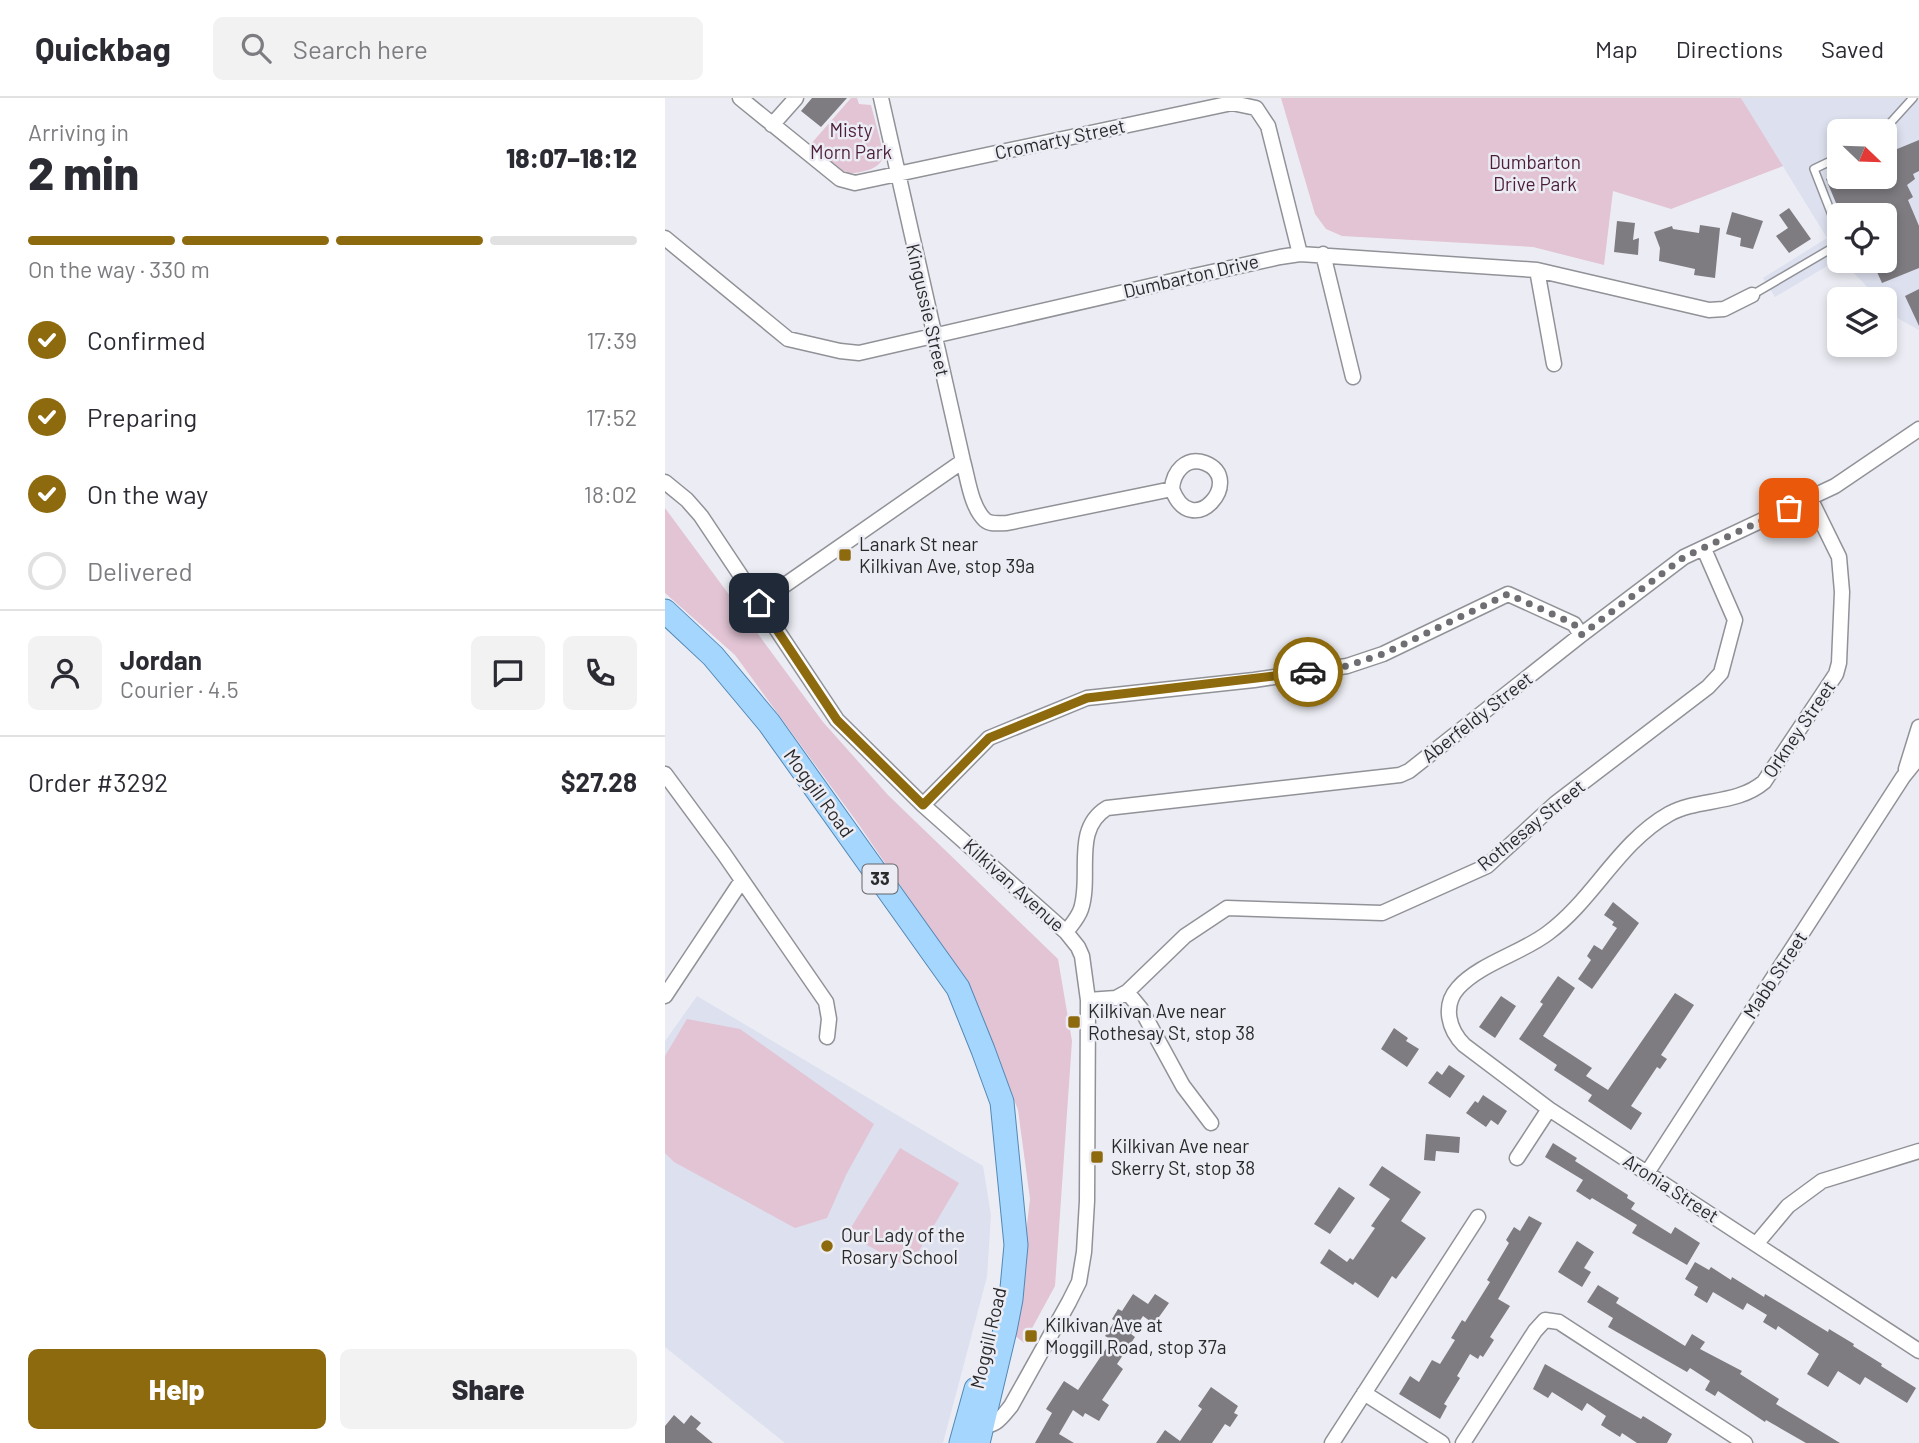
<!DOCTYPE html>
<meta charset="utf-8">
<style>
:root{--surface:#fff;--page:#f2f2f3;--text:#2b2b33;--muted:#7c7c81;--line:#e1e1e2;--accent:#8e6a0e}
body{margin:0;font-family:Barlow,sans-serif;background:var(--page);color:var(--text);height:100vh;display:flex;flex-direction:column;font-size:26px;white-space:nowrap}
*{box-sizing:border-box;margin:0}
p{font-size:23px;color:var(--muted)}
.icon{flex:none;width:38px;height:38px;fill:none;stroke:currentColor;stroke-width:2;stroke-linecap:round;stroke-linejoin:round}
.map{position:relative;flex:1;overflow:hidden}
.side{display:flex;flex-direction:column;background:var(--surface);width:665px}
.side>*{flex:none}
.needle{width:46px;rotate:113deg}
.tools{position:absolute;left:1162px;top:21px;display:grid;gap:14px}
.tools a{display:grid;place-items:center;width:70px;height:70px;border-radius:10px;background:var(--surface);box-shadow:0 4px 10px #0003;font-size:35px}
.pin{position:absolute;display:grid;place-items:center;width:60px;height:60px;color:#fff;margin:-30px;border-radius:14px;box-shadow:0 4px 10px #0006}
.courier{position:absolute;display:grid;place-items:center;width:70px;height:70px;margin:-35px;border:5px solid #8e6a0e;border-radius:50%;background:#fff;color:#222;box-shadow:0 2px 9px #0007}
.head em{font-style:normal;font-weight:800}
.head div{display:flex;flex-direction:column-reverse}
.head{display:flex;align-items:center;justify-content:space-between;height:119px;padding:0 28px}
h1{font-size:46px;font-weight:800;line-height:52px}
.bar{display:grid;grid-template-columns:repeat(4,1fr);gap:10px 7px;align-content:center;height:84px;padding:0 28px}
.bar i{height:9px;border-radius:5px;background:var(--line)}
.bar .selected{background:var(--accent)}
.bar p{grid-column:span 4}
.line{display:flex;align-items:center;gap:18px;padding:0 28px;border-top:2px solid var(--line)}
.line div{flex:1}
.round{display:grid;place-items:center;flex:none;width:74px;height:74px;border-radius:10px;background:var(--page)}
ol{padding:0 28px;list-style:none}
li{display:flex;align-items:center;gap:21px;height:77px}
li p{margin-inline-start:auto}
li .icon{padding:7px;border-radius:50%;background:var(--accent);color:#fff;stroke-width:4}
li:last-child{color:var(--muted)}
li i{width:38px;height:38px;border:4px solid var(--line);border-radius:50%}
.button{display:flex;gap:14px;margin-top:auto;padding:14px 28px}
.button a{flex:1;height:80px;border-radius:10px;background:var(--accent);color:#fff;font-size:28px;font-weight:800;line-height:80px;text-align:center}
.button a+a{background:var(--page);color:var(--text)}
header{display:flex;align-items:center;gap:42px;box-sizing:border-box;height:98px;padding:0 35px;background:var(--surface);border-bottom:2px solid var(--line)}
header strong{font-size:33px}
nav{display:flex;gap:38px;margin-inline-start:auto;font-size:24px}
.search{width:490px;height:63px;background:var(--page);display:flex;align-items:center;gap:18px;box-sizing:border-box;padding:0 24px;border-radius:10px;color:var(--muted);font-size:26px}
main{display:flex;flex:1;min-height:0}
.map>svg:first-child{display:block}
.built{fill:#dde0ee;fill-rule:evenodd}
.green{fill:#e2c4d4}
.building{fill:#7e7b81}
.lines{fill:none;stroke-linecap:round;stroke-linejoin:round}
.service-casing{stroke:#919298;stroke-width:10}
.minor-casing{stroke:#919298;stroke-width:17}
.primary-casing{stroke:#5388b5;stroke-width:25}
.service{stroke:#fff;stroke-width:7}
.minor{stroke:#fff;stroke-width:14}
.primary{stroke:#a5d6fe;stroke-width:23}
.done{stroke:#6e6e73;stroke-width:7;stroke-dasharray:0 12.6}
.route{stroke:#8e6a0e;stroke-width:9}
.poi-dot{fill:#8e6a0e;stroke:#ecedf4;stroke-width:2.5}
.labels{text-anchor:middle;stroke-width:5;stroke-linejoin:round;paint-order:stroke}
.shield{fill:#ecedf4;stroke:#646469;stroke-width:2}
.shield-label{font-size:18px;font-weight:bold;fill:#2a2a2d}
.park-label{font-size:19px;fill:#4d1e3a;stroke:#ecedf4}
.street-label{font-size:19px;fill:#2a2a2d;stroke:#ecedf4}
.poi-label{font-size:19px;fill:#2a2a2d;stroke:#ecedf4;text-anchor:start}
</style>
<header>
<strong>Quickbag</strong>
<div class="search"><svg class="icon" aria-label="search" viewBox="0 0 24 24"><circle cx="10" cy="10" r="6"/><path d="M15 15l6 6"/></svg>Search here</div>
<nav><a>Map</a><a>Directions</a><a>Saved</a></nav>
</header>
<main>
<section class="side">
<div class="head"><div><h1>2 min</h1><p>Arriving in</p></div><em>18:07–18:12</em></div>
<div class="bar"><i class="selected"></i><i class="selected"></i><i class="selected"></i><i></i><p>On the way · 330 m</p></div>
<ol>
<li><svg class="icon" aria-label="check" viewBox="0 0 24 24"><path d="M5 12l5 5 9-10"/></svg>Confirmed<p>17:39</p></li>
<li><svg class="icon" aria-label="check" viewBox="0 0 24 24"><path d="M5 12l5 5 9-10"/></svg>Preparing<p>17:52</p></li>
<li><svg class="icon" aria-label="check" viewBox="0 0 24 24"><path d="M5 12l5 5 9-10"/></svg>On the way<p>18:02</p></li>
<li><i></i>Delivered</li>
</ol>
<div class="line" style="height:126px"><a class="round"><svg class="icon" aria-label="person" viewBox="0 0 24 24"><circle cx="12" cy="8" r="4"/><path d="M4 21q1-7 8-7t8 7"/></svg></a><div><b>Jordan</b><p>Courier · 4.5</p></div><a class="round"><svg class="icon" aria-label="chat" viewBox="0 0 24 24"><path d="M4 5h16v11H9l-5 4z"/></svg></a><a class="round"><svg class="icon" aria-label="phone" viewBox="0 0 24 24"><path d="M5 4h4l2 5-3 2q2 4 5 5l2-3 5 2v4C11 20 4 13 5 4z"/></svg></a></div>
<div class="line" style="height:91px"><div>Order #3292</div><b>$27.28</b></div>
<div class="button"><a>Help</a><a>Share</a></div>
</section>
<div class="map">
<svg width="1254" height="1345" viewBox="0 0 1254 1345">
<rect width="100%" height="100%" fill="#ecedf4"/>
<path class="built" d="M1076,0H1254V232L1234,221L1220,207V201H1214L1177,163H1220V117H1174V161L1110,199L1098,180L1162,140ZM1174,33H1220V79H1174Z
M32,898L318,1068L326,1117L322,1179L278,1345H120L0,1249V943Z"/>
<path class="green" d="M186,0H192L194,6L206,7L219,57C215,73 196,74 181,76L145,47Z
M616,0H1076L1118,68L1006,111L948,93L939,167L868,149L677,138L661,131L650,116Z
M0,410L158,624L223,697L393,861L407,943L390,1188L359,1245L349,1237L365,1101L353,1012L306,891L192,724L70,557L0,495Z
M22,921L75,931L209,1026L181,1077L162,1120L130,1130L9,1064L0,1055V958Z
M235,1050L294,1085L244,1170L182,1136Z"/>
<path class="building" d="M147,0H182L156,29L136,13Z
M1254,42V73L1248,76L1250,81L1242,87L1248,99L1243,102L1254,128V170L1217,185L1207,163H1220V117H1176L1161,81L1174,75V79H1220V56Z
M1124,110L1146,141L1124,155L1111,138L1123,130L1114,117Z
M1067,114L1098,123L1088,151L1075,148L1076,140L1061,136Z
M952,123L970,125L968,142L974,140L973,157L949,154Z
M1035,127L1055,130L1050,180L1029,177L1030,171L994,163L995,150L989,134L1007,128L1008,131L1034,135Z
M1254,191V228L1240,198Z
M948,804L974,825L927,891L913,881L926,862L922,858L929,847L937,852L952,830L947,827L949,824L939,817Z
M893,878L910,890L878,938L927,970L921,978L943,992L1010,895L1029,907L996,957L1002,961L995,971L992,969L966,1008L977,1015L966,1032L923,1003L927,997L889,972L892,967L854,941L878,906L875,904Z
M836,898L851,908L830,940L814,929Z
M729,930L743,940L741,943L754,951L742,969L716,951Z
M784,967L800,978L785,1000L763,985L772,973L777,977Z
M818,997L842,1013L833,1027L826,1022L821,1029L801,1015L810,1003L813,1005Z
M761,1036L795,1039L794,1055L771,1053L770,1063L759,1062Z
M888,1045L912,1060L910,1063L963,1097L962,1100L970,1105L966,1111L1006,1136L1010,1129L1035,1145L1022,1167L967,1135L972,1127L927,1100L925,1102L911,1093L918,1082L880,1059Z
M717,1068L756,1094L736,1123L761,1140L731,1181L727,1178L713,1200L690,1184L688,1187L655,1165L664,1151L682,1164L685,1160L688,1162L710,1130L706,1128L725,1101L704,1087Z
M674,1089L690,1100L665,1136L649,1126Z
M864,1118L877,1125L833,1201L845,1208L825,1239L829,1242L818,1259L815,1257L813,1261L805,1256L792,1278L795,1280L779,1306L782,1308L775,1321L734,1296L745,1278L754,1284L767,1262L775,1266L790,1242L786,1240L797,1222L800,1224L825,1184L822,1182L844,1145L841,1142L849,1129L855,1133Z
M912,1143L929,1154L919,1170L926,1174L917,1189L893,1174Z
M1030,1164L1044,1172L1046,1169L1066,1182L1067,1179L1099,1199L1100,1196L1163,1234L1164,1231L1189,1246L1188,1248L1217,1266L1216,1268L1251,1290L1242,1305L1200,1279L1195,1287L1173,1273L1163,1289L1142,1276L1154,1256L1113,1228L1111,1232L1098,1224L1102,1217L1082,1205L1078,1212L1048,1194L1042,1205L1029,1197L1033,1189L1020,1181Z
M933,1187L954,1200L951,1205L1020,1248L1027,1236L1040,1244L1035,1251L1077,1273L1075,1276L1114,1301L1111,1306L1175,1345H1141L1101,1322L1100,1324L1053,1293L1050,1298L1040,1292L1045,1283L1025,1270L1022,1274L943,1229L948,1220L922,1204Z
M468,1196L483,1206L490,1196L504,1205L489,1226L478,1218L466,1236L470,1239L452,1266L458,1271L437,1302L444,1307L434,1323L420,1315L418,1319L408,1312L394,1336L409,1345H370L387,1315L381,1311L399,1283L413,1292L447,1242L440,1238L450,1223L447,1221L453,1211L457,1213Z
M880,1266L976,1321L978,1318L1007,1336L1002,1345H972L957,1335L955,1339L936,1327L941,1318L922,1305L917,1313L887,1294L883,1300L868,1291Z
M546,1289L573,1308L569,1315L573,1317L565,1329L560,1326L547,1345H491L500,1332L515,1343L537,1311L533,1308Z
M9,1317L19,1326L26,1317L36,1325L31,1331L48,1345H0V1328Z"/>
<g class="lines">
<defs>
<path id="service" d="M1218,33L1248,0
M1174,59L1149,71L1174,135
M1087,197L1174,146"/>
<path id="minor" d="M75,0L175,81L190,85L567,5L591,10L603,28L635,156
M216,0L298,363C303,381 306,409 320,422C326,427 335,425 342,425L507,391C508,374 521,358 540,365C581,381 527,445 507,391
M107,27L131,0
M0,140L123,241L175,253L194,255L529,178L615,159L635,156L872,172L1044,212L1059,211L1087,197
M658,156L688,279
M872,172L889,266
M0,384L22,402L36,418L172,622L258,707L401,834L413,849L417,858L423,902L422,1103L419,1154L414,1184L404,1204L346,1308C336,1320 330,1331 313,1326
M1145,400L1174,459L1177,494L1174,565L1171,576L1099,684C1072,707 1033,700 1004,716C953,745 929,801 883,835C857,855 814,866 793,890C777,908 784,932 799,947L884,1011L1254,1253
M94,505L298,363
M1241,671L1254,629
M0,676L59,756L161,904L164,921L162,939
M258,707L324,640L422,600L589,582L682,568L718,556L843,496L909,526L916,537
M401,834C407,826 413,820 416,811C427,777 407,731 442,710L735,677L744,673L916,537L1019,459L1170,388L1254,331
M462,894L476,911L518,988L546,1025
M0,898L77,782
M423,902L451,900L462,894L520,838L562,810L717,815L822,768L891,705L1043,589L1056,575L1070,522L1039,451
M852,1060L884,1011
M982,1075L1238,679L1254,659
M1092,1145L1123,1108L1157,1083L1254,1053
M699,1295L777,1345
M667,1345L813,1119
M798,1345L870,1233L880,1222L894,1224L1080,1345"/>
<path id="primary" d="M0,513L48,558L104,625L293,890L318,952L337,1004L351,1147L346,1201L340,1232L313,1345
M296,1345L311,1291"/>
</defs>
<use href="#service" class="service-casing"/>
<use href="#minor" class="minor-casing"/>
<use href="#primary" class="primary-casing"/>
<use href="#service" class="service"/>
<use href="#minor" class="minor"/>
<use href="#primary" class="primary"/>
</g>
<g class="lines">
<path class="done" d="M643,574L682,568L718,556L843,496L909,526L916,537L1019,459L1124,410"/>
<path class="route" d="M94,505L172,622L258,707L324,640L422,600L643,574"/>
</g>
<g class="poi-dot">
<rect x="173" y="450" width="14" height="14" rx="3.5"/>
<rect x="402" y="917" width="14" height="14" rx="3.5"/>
<rect x="425" y="1052" width="14" height="14" rx="3.5"/>
<circle cx="162" cy="1148" r="7"/>
<rect x="359" y="1231" width="14" height="14" rx="3.5"/>
</g>
<g class="labels">
<rect class="shield" x="197.5" y="766.5" width="35" height="29" rx="5"/>
<g class="shield-label">
<text x="215" y="787">33</text>
</g>
<g class="park-label">
<text x="186" y="39">Misty<tspan x="186" dy="22">Morn Park</tspan></text>
<text x="870" y="71">Dumbarton<tspan x="870" dy="22">Drive Park</tspan></text>
</g>
<g class="street-label">
<text transform="translate(395 41) rotate(-12)" y="7">Cromarty Street</text>
<text transform="translate(526 178) rotate(-13)" y="7">Dumbarton Drive</text>
<text transform="translate(263 212) rotate(77)" y="7">Kingussie Street</text>
<text transform="translate(812 619) rotate(-38)" y="7">Aberfeldy Street</text>
<text transform="translate(1134 631) rotate(-56)" y="7">Orkney Street</text>
<text transform="translate(154 695) rotate(54)" y="7">Moggill Road</text>
<text transform="translate(866 727) rotate(-39)" y="7">Rothesay Street</text>
<text transform="translate(349 787) rotate(42)" y="7">Kilkivan Avenue</text>
<text transform="translate(1110 877) rotate(-57)" y="7">Mabb Street</text>
<text transform="translate(1006 1090) rotate(33)" y="7">Aronia Street</text>
<text transform="translate(323 1240) rotate(-77)" y="7">Moggill Road</text>
</g>
<g class="poi-label">
<text x="194" y="453">Lanark St near<tspan x="194" dy="22">Kilkivan Ave, stop 39a</tspan></text>
<text x="423" y="920">Kilkivan Ave near<tspan x="423" dy="22">Rothesay St, stop 38</tspan></text>
<text x="446" y="1055">Kilkivan Ave near<tspan x="446" dy="22">Skerry St, stop 38</tspan></text>
<text x="176" y="1144">Our Lady of the<tspan x="176" dy="22">Rosary School</tspan></text>
<text x="380" y="1234">Kilkivan Ave at<tspan x="380" dy="22">Moggill Road, stop 37a</tspan></text>
</g>
</g>
</svg>
<div class="tools">
<a><svg class="needle" viewBox="-14 -14 28 28"><path d="M0-13l5 13h-10z" fill="#e53935"/><path d="M0 13l5-13h-10z" fill="#7c7c81"/></svg></a>
<a><svg class="icon" aria-label="locate" viewBox="0 0 24 24"><circle cx="12" cy="12" r="6"/><path d="M12 2v4M12 18v4M2 12h4M18 12h4"/></svg></a>
<a><svg class="icon" aria-label="layers" viewBox="0 0 24 24"><path d="M12 4l9 5-9 5-9-5zM3 14l9 5 9-5"/></svg></a>
</div>
<div class="pin" style="left:1124px;top:410px;background:#ea580c"><svg class="icon" aria-label="bag" viewBox="0 0 24 24"><path d="M5 8h14l-1 12H6zM9 8a3 3 0 0 1 6 0"/></svg></div>
<div class="pin" style="left:94px;top:505px;background:#1f2937"><svg class="icon" aria-label="home" viewBox="0 0 24 24"><path d="M3 11l9-7 9 7M6 9v11h12V9"/></svg></div>
<div class="courier" style="left:643px;top:574px"><svg class="icon" aria-label="car" viewBox="0 0 24 24"><path d="M5 17H2v-5l4-1 3-4h7l3 4 3 1v5h-3M9 17h6M6 11h13"/><circle cx="7" cy="17" r="2"/><circle cx="17" cy="17" r="2"/></svg></div>
</div>
</main>
